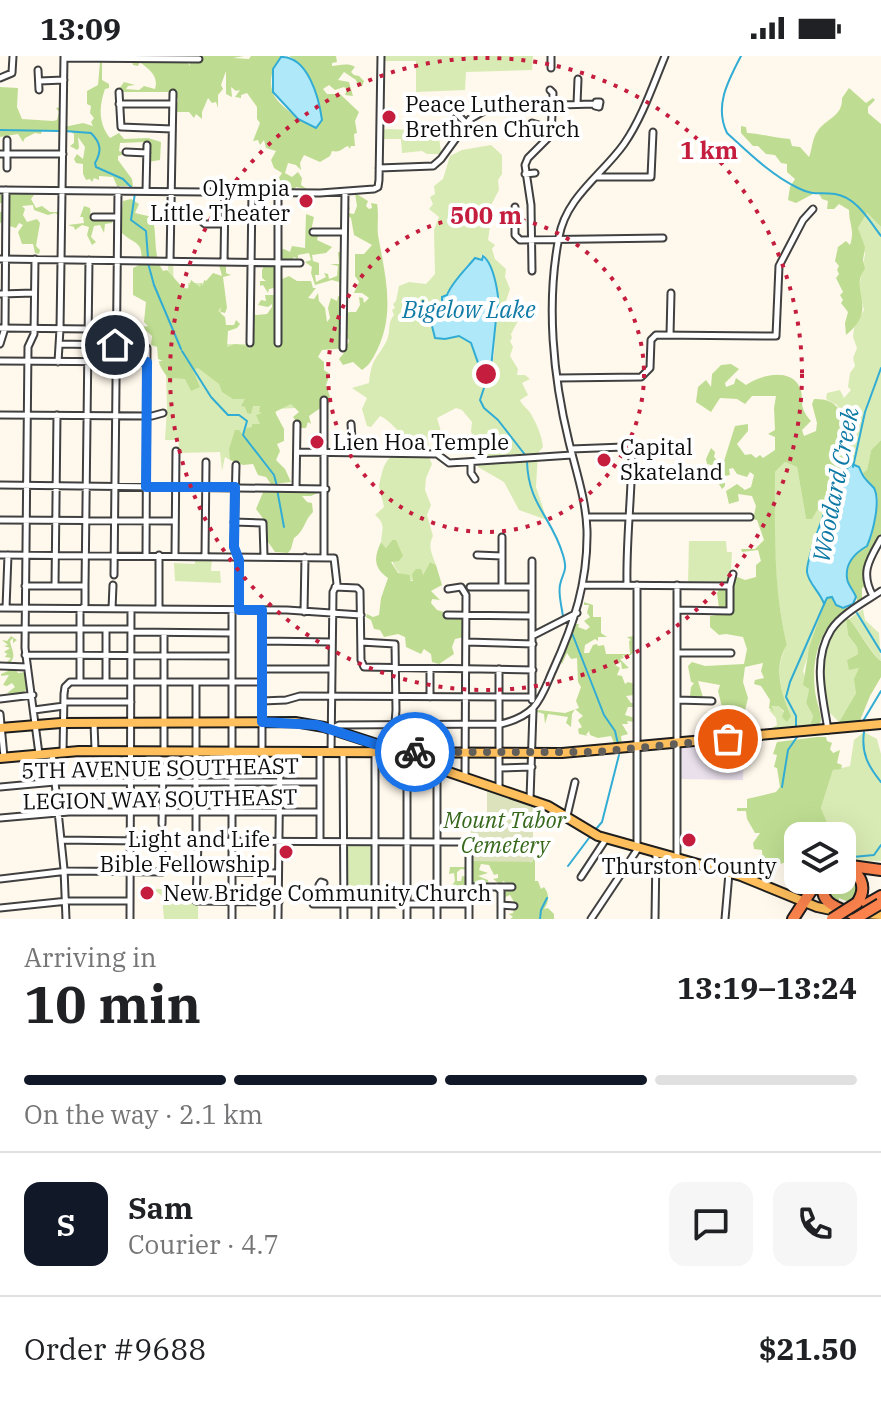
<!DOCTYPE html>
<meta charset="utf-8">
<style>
:root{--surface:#fff;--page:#f6f6f6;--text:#202124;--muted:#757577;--line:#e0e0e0;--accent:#111827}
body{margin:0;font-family:"IBM Plex Serif",serif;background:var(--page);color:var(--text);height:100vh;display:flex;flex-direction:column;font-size:30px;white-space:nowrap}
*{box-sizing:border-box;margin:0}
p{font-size:26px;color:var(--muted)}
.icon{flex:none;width:44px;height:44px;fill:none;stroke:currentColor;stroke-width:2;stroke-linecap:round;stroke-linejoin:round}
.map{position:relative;height:863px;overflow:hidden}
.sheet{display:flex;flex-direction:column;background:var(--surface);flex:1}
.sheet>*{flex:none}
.tools{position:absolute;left:784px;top:766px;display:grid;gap:16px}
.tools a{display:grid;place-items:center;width:72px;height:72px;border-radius:16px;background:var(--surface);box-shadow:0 8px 32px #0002;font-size:40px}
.pin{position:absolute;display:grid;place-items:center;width:68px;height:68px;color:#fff;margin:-34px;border:4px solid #fff;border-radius:50%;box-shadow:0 2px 8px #0007}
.courier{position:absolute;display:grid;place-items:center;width:80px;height:80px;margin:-40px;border:6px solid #1a73e8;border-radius:50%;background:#fff;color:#222;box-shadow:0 2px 10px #0007}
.headline em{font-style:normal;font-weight:700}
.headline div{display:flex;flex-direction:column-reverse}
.headline{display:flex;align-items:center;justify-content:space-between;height:136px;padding:0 24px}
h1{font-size:52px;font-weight:700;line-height:60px}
.bar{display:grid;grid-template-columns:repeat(4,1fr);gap:12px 8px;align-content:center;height:96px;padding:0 24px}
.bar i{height:10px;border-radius:6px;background:var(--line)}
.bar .current{background:var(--accent)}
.bar p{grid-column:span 4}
.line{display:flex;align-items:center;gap:20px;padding:0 24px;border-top:2px solid var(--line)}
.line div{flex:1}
.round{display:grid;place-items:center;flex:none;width:84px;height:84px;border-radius:16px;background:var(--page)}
.status{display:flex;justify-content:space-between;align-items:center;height:56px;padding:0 40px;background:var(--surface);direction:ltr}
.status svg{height:22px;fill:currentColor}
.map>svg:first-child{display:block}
.industrial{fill:#e9e0ec}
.green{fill:#d9ebb4;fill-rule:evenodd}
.forest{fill:#bfdd92}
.cemetery{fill:#dbe2bc}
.water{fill:#aee8f9;stroke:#31acd4;stroke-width:2}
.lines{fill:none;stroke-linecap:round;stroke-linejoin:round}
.stream{stroke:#31acd4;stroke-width:2}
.minor-casing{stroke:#404040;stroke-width:9}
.major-casing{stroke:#1e1e1e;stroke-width:12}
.highway-casing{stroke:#1e1e1e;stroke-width:14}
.minor{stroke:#fff;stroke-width:5}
.major{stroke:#ffbf5c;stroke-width:8}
.highway{stroke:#fc834d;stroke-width:10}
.highway-bridge-casing{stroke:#1e1e1e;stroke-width:14;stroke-linecap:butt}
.highway-bridge{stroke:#fc834d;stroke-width:10}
.done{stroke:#625f5b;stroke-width:8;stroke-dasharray:0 14.4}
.route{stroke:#1a73e8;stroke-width:10}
.ring{fill:none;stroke:#c41d3e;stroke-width:4;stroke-dasharray:4 8}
.poi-dot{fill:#c41d3e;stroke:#fff;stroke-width:3}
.labels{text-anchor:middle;stroke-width:8;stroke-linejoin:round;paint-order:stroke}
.poi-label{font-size:22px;fill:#0d0d0d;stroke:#fff;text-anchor:start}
.street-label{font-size:22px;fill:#0d0d0d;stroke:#fff}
.park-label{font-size:22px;font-style:italic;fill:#35681a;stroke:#fff}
.water-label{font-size:24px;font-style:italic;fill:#0f7aa5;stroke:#fff}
.centre{fill:#c41d3e;stroke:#fff;stroke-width:4}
.ring-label{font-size:24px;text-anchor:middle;font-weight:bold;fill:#c41d3e;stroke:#fff;stroke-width:8;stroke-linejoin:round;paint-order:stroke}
</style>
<div class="status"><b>13:09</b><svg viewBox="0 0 49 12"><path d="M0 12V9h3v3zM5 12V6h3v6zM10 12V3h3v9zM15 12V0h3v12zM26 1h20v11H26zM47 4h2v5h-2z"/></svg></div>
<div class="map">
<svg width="881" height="863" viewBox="0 0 881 863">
<rect width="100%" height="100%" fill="#fff8ec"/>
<path class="industrial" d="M744,688L743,724L679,723V692Z"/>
<path class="green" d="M383,0H533L532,14L466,16L465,34L416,36V5H383Z
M388,73L438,75L441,96L439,98H427L422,95L402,97L401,83H382V74Z
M491,89L502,99V118L498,124L499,134L488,155L491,164L488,184L495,189L492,193L495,203L506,213L505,221L510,233L502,257L505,262L519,263L511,278L512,282L510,285L513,291L510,300L518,313L517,319H525L530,323L522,327L528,339L520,344C523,351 529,353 532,360C537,369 542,380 543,391L538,397L536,431L547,464L519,454L504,426L478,411L471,375L472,366L462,354L456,352L437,362L443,382L438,385L428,383L429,393L426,395L432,408L426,422L425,434L431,449L427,459L433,480C427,491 433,500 436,509L430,506L422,521L410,525C391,513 391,505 392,484L386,492L381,486C382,473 386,468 375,459L384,451L379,430C381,421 383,406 391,401L405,400V380C395,374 390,364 380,360L371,371L367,370L362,353L367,342L352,332L369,327C372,300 377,304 387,284C391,275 387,267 394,259L392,254L395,252L393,248L396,245L399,230L409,226L426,228L435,218L434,174L439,161L429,153L433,148L430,141L435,138L434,130L443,123L450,100L462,94ZM483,198C495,210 500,240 497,257L502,260L496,263L494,299L491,312L484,321L470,286L459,280L435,282C431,255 452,230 468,208L483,204L481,200Z
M867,157L881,171V384L871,394L865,424L874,431L877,438L864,424L843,416C833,434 806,498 807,516C808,526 821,537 824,548L803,615L809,633L806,647L813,660L810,670L769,674L777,669L776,662L769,654H772L770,649L778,650L784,656L783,661L790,660C781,639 774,609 787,589C773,533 774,473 775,416L785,406L797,411L806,463L845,406L851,375L837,349L826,343L827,337L840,334L844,342L851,334L848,331L850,317L855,310L853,302L857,292L853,281L854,272L864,254L859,232L865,198L858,172Z
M168,206H173L174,232H188V227H221V288H272L295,292L296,352L276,353V378L230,396V404L225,401L222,415L220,396L178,397L179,384H165L167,351L165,288H169Z
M689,485H726L727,496H732L730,530L688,528Z
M195,501H212L211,515H220L221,527L175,525L174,507L195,508Z
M863,553L865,564L879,577L881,605C872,598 859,574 849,563Z
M846,561L848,579L857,591L858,598L847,604L860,611L856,637L839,666L827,654L822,616L832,575Z
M864,676L877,683L881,698V805L842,804V780H833L821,752L833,714L850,710L854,684Z
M345,786L373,787L372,847L346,846Z
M149,833H182V847H198V863H164L162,840L157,836H149Z"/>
<path class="forest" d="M85,0L117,3L115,7L102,6V24L109,28V32L105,33C99,50 98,67 110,82L119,77L124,83L148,82L161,86L160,104L148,106L144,86L120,87L119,95L125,98L118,100V104L132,123L133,130H117L113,121L99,120V124L94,122L92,126L90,123L86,124L83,118V108L76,107L74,103L77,98L83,103L85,91L78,81L79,92L77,94L70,90L74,87V78L64,71L83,67L93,70L91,66L94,62L90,57L91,50L87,48V35L98,29L100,6L90,5Z
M125,0H183L190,10L188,0H244L233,2L249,3L251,0H283C272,7 267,29 275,41C280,49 291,56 298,63L322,64C319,42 310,10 289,0H336L337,6L332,7V10C337,10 348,6 355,11L351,16L354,19L359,20L364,25L362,30L358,31L356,24L344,16L338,24L349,26L353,40L345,39L347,33L344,31L335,34L329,29L323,33L327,38H340L359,56L355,65L357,77L354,78L355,90H351L350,93L348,90C342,92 341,97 332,95L330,100L320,106L304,99L300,107L301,114L296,109L288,107L285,117L292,121L298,116L302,122L301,129L307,133L296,131L294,134H283L278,123L282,117L274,112L271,104L276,95L266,92L264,84L260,89L258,84L253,85L260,67L257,63V51L247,37L241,39V42L235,41L240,34L236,35L231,31L232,41L226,38V15L221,29L223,33L218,39V52L216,46L212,47L208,42L202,56V63L196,58L194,62L189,56H175L178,43L175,41V36H117L124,26L135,29L128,30L126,33L139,34L144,30L155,33C159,19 149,14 140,6L138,10L133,9L132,6L128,7L124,4Z
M0,31L18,32L17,51L22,63L53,65L57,64L59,56L56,52L61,51L60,77L56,74L42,75L41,78L35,77L25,82L23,86L18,78L0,81Z
M849,32L866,47L873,42L875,44L868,51V57L881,68V171L867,157L858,172L865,191L863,204L865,213C848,234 880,252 846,279L845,267L848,256L841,247L843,244L840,239L843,236L836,222L839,218L837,214L839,210L835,205L838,191L846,185L850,189C855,174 849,168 849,154L839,148L834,153H827L828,145L822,143L819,138H813L796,147L788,144L790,131L795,123L787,116V108L781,107L775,99L766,98L758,90H753L741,77V70L746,71L747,77C763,78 775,82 790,83L792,90L800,91L809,101C812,94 812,83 817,76C826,62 843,61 842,42Z
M13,129L15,136L34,139L31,143L36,152L42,150L50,156H59L58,159L55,157L48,159L34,154L33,149L22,150L25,153L23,159L27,166L37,163L40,167L36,190L40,194L39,198L35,197L33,188H22L18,176L23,169L19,167L16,172L6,169L4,158L3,166L0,167V156L4,155V147H0V139L3,138L4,144L5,137Z
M355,137L368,145L366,150L369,153L372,152L371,147L377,148C379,158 377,170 378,179C385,219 397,260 374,300C370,307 368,310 362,314L353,306L343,309L339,303L348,292L322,294L318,301L324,306V314L330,318L326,329L330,341L328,350L322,351L309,360L311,368L308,366L306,372H301L293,361L299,356L291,348L275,356L284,373V385L277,388L280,395L276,404L285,413L291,426L271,428L266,421L258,419L253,408L243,409L230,404L229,393L235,374H239L243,379L247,372L252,371V368H260L256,359L262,357L259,356L260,350H253L251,358L247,357L245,351L241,350L245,343H233L222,336L219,328L198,312L193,314L199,329L200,331L191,335L185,323L173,322L171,329C169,320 159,313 159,305H163L158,303L157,291L151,289L152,280L142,271L148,270L144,266L146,246L133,239V212L141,208C144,183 134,190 120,175L123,145L131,143L139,148L135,157L152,161C158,178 152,199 163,215L167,214L183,232L188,233L191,224L200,231L201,227L203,230L204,224L206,225L213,217L222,220L219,209L226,210V217L231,219L223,221L227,252L225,257L221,256V251L218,255L225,261L226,269H234L236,264L240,268L237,272L228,275L227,291L235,288L247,290L250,294C252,278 249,278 246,264H249L246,260L250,256L256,259L267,258L272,251V248L268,251L258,249L261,244L266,245L265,239H275L274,232L269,233L268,237L263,229L260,230V225H266L262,222V214L265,208L275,206L280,224L289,220L297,225H311L313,232H316L308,242L314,243L318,237L319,245L325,252L327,266L330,262L328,252L331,242L337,245L338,240L341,241L339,288L342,291L345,287L348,288L349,284L346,281L348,276L345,270L347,266L345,260L349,256H356L360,249L359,241L363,242L364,247L369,242L362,237H354L359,226L355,220V198H364L372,189L354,179L351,162L347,159L348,150L350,152L348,157L354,158L357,150Z
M84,150L90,152L91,162H106L108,158H111L109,161H114L112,167L105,168L104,177L100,169L94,170L91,181L96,186L92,189L87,179L89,171L82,169L75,174L74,171L68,169L84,167L83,161H80Z
M306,158L314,161L311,175L319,177L317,184L332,191L326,197L312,199L313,205L319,207V219H315L316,226L326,221L324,217L328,218L329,223L337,220L338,210L330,208H339L338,196H342L340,238L339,226L332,224L315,229L311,217L312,211L305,206L311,204L309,197L298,199V203L294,201L292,204L279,203V194L284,193L290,196L292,190L305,192Z
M731,308L739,313L725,327L726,331L734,328L736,322L746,329C758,320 789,311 799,330C806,343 796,348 811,365L802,374L804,380L816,375L817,367L812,348L814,343C830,343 836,347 844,361C848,368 854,376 853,384C851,402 822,445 812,463H806L797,411L785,406L775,416C775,474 773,532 787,589C773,609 781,639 791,660L787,666L782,661L784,655L778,650H771L774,656L769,652L770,644L761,630L754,628L755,624L764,622L761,615L763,607L745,611L743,626L748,642L744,658L702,657L719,656L722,651L718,635L720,629L698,625L703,641L690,640L691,631L694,627L691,626L688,610L692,606L705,610L744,608L747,593L743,581L726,578L719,579L710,571V560L729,557L728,555L719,552L717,537C720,531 729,526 735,520L745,524L756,521V509L761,505L758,494L742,496L741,493H755L764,484L757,464L753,463L756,450L752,440L738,438L739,445L729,448L726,435L737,428L745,434L751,431L754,419L750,416L747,421L737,418L733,412L729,413L730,419L725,420V430L722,433L717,425L719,420L713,419L711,409L707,408L706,403L711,392L715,396L714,401L720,407L724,405L735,370L748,368V375L737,388L745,399L751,398L756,402L760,399L763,402L775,394V381L768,378L775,374L774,352L776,340H752L745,348L737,343L720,342L711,356L696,346L698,331L706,324L711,331L712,318L721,309Z
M881,384V483L869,504L867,529L862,532V545L858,548L854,535L846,524C848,513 848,502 858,495C862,492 865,492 868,488C873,480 880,447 877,438C874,428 866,426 863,417L867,414L871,394Z
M264,434L322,435L311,440H302L307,446L312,447L313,456C304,464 305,475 294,482L291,493L288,497L275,496L266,483L267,468L256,453Z
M392,484H396L403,500L399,505L391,506L398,517L410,519V525H413L412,518L416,513H421L423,519L430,506L436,509L442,529L431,535L440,544L432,543L431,547L437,554L462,561L464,581L455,583L452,591L454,598L439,608L432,606L431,598L424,593L421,598L406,591L405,581L398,578L384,581L380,574L374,573L371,564L366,561L367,558L373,561L379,559L381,542L388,522C373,512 374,501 381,486L386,492Z
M832,541L843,552H848C820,570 811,602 815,635C816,645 821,655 821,665L819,669L810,670L813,660L806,647L809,633L803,629L809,592L824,548L827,542Z
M584,546L593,549V561H601V577L607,581H598V585L595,583L585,589L584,597H589L593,589L597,588L598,590L604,589L606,598H630L629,585L631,584L627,581L635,580L634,596L628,601L622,599L624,602L620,603L629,612L622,613L621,606L615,609L620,612L617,619L622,620L625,628L628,626L635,628L634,639L626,640L631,647H634L635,644V651H628L625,659L635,662V666L627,665L628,668H622L628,678L621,680L622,689L619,690L617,684L615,689L611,680L598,682L590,679L589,675L586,679L588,680L579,678L578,673L582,671L578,664L583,660L575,653L572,658L571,671L566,667L568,661L548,658L545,668L544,658L538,656L535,660L532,656L539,654L565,657L579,652L576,645L581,631L578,626L577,602L571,603L567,597L562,608L559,602L575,568H579L578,571L586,574L590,571L584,565L590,561L587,557L589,549H584Z
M846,563H849C859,574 871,598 881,605V621L870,640L859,667L841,669L839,666L856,637L854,623L859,612L849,614L847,604L858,598L857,591L848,579Z
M11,580L17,584L13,587V582L10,585C11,593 17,599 10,607L18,617L26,616L29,632L19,639L7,637L15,631L12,627L7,630L3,629L9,619L1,620V618L8,615L5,608L11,602L5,601L7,598L11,600L4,596L10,592L4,590L8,589L2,584L7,585Z
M817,681H826L827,685L832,687L830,693L833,697L840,694L837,707L842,709L841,713L833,714L821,752L833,780H798V808L797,804C784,804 777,813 763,809L762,794L754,793L753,787L760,777H755L747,763L746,755H737V752H747V743L776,736L780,731L777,712L774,711L777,699L773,698L777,686Z
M532,793L535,796V825H538L541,833L544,831C550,839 549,846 544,853L548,852L554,858V863H510L513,861L509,858L513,857L514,852L506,848L508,845L514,846L510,839L503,842V836L509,835L505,830L508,828L503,825L501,829L493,823L498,822V818L494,819L489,809L481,808L479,814L488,817L478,820L488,824L489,829H472L468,814L461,813L457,816V825H461L462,820L468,821L467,829H460L461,833L457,834L451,831L455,825L454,817L449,818L450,811H469L471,798L476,805L530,804L531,807Z
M848,820L858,825L860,839L849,846L839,842V845H832L828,832Z"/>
<path class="cemetery" d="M487,732L533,748V806L471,805V757H487Z"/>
<path class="water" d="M281,1C308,0 319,42 322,64L316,72L298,63L273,36V13Z
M483,200C494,208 501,244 497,257L501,260L496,263L491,312L490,317L483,321L471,287L459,280L445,283L435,282L432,270L435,258H438L437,254L442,251V241L447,239C452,226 465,214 475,202L482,204Z
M852,408L859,411C864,424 866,423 874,432C881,445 873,476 867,490C855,497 845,507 847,522C847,528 854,535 856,541L853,548L843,552L836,549L832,541L827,542L824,548C821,537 808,527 807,516C806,503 834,427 843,416C845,413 849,411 852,408Z"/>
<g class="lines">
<path class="stream" d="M741,0C728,25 714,50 727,77C749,97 771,119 798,132C814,140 819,136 835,138C856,141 869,164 881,180
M0,74L60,75
M65,75L91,77C101,87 102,95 95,107L96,111L123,123L131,131
M135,137L131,164L146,175L148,202
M148,207L154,229L181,293
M182,295L211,341L228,359H239L247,365L243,379L274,419L277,430
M482,320L481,324L484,332L480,344L484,352L498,364L526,400
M527,405C528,449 552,461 563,499C568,516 563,515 560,529C558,539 562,551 563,561
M853,411L865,356L881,312
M277,433L284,471
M857,557L881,596
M572,577L604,659L615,675L618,688
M863,665L881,635
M796,670V660L786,641L790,626L825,546
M864,676C861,697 868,710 881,726
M782,731L788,694L797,681
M596,773L602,766L619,699
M842,802L874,799L881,789
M568,810L589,782
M540,863L541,854L547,842"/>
<defs>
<path id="minor" d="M64,2L199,3
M551,12V0
M38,14L39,34
M0,22L12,17L13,0
M39,25L64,24
M119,36L121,71L172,73
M596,46H600L599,51L595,50Z
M119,48H172
M577,48L578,23
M456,57L467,68
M532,67L552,73
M7,84V112
M126,96L147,97
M0,98H63
M379,112L433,110L441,103L470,63L491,51L594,48
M525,118L535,117
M596,121H651L653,76
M0,134L320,137L374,133L378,131L379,124L381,0
M146,135L147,89
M515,151V179L520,184L663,182
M94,161H117
M199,163L205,168H224
M313,176H344
M0,203L300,207
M35,203L34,278L28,291L25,592L39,698
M170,205L173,37
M224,206L225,136
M532,215L531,149L525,109L528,102L551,79L553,37L550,34
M0,238L34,237
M0,272L89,273
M670,279L671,237
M250,287L252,136
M278,287V136
M0,288L5,272L6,134
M59,288L115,289
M343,292L345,136
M0,305L147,306
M58,306L60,273L64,0
M558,322L641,321L650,312L651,284L656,279L776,280L779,210L803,164L813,153
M324,344V501
M0,359L152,360L163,357
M351,368L353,397
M571,393L650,390
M297,396L437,398L449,407L572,399
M471,406V417L475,423
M236,409L234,491L239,504V554
M0,429L326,433
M296,432L297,368
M586,461H750
M0,464L175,465
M234,466L263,467L264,500
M502,481V531
M0,499L334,502L337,528L333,536L331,696
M146,499L147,292
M175,499L176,395
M477,499L502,500
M205,500L206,406
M532,505V644
M114,519L118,135
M627,528C626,483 632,438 632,392
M582,529L730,530L733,518
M25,530H85
M55,530L57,359
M335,531L357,532L360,535L361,604L364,611L533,614
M470,531H532
M448,533L461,531L466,539L465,720
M873,540C860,517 869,504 881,483
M0,552L287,554L361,559
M6,552L8,499
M112,553L113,529
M159,553V499
M677,554L730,555V530
M304,556L305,501
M447,559L532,560
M0,573H131
M131,576L232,577
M534,579L577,557
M262,585L332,586
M361,586L395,588L396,654L393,694
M466,586L533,588
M677,597H731
M25,599L232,600
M0,610L27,611
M262,613H332
M499,613V732
M80,626V555L85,549V530L89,204
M106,626V573
M430,641V613
M0,643L33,639
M677,644L712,645
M262,645L286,644L300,640L532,641
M64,646H131
M34,654L64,650
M0,658L4,701
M94,667L95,694
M331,673L339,669L501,668C513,665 524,661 533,652C543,641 547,627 553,614C574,568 588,526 587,474C586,444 576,415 569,386C553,321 546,247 559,181C566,141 602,119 624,88C642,62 653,29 665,0
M828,674C823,641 812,605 831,574C841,558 866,545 881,535
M164,695V577
M262,695V554
M63,696L64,638L65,631L70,626H262
M320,696V784
M343,696L344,863
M52,697L64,813L66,863
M437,712V863
M499,712L532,711
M0,731L55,726H320
M530,743L533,654
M567,760L575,726
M0,762L69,756H320
M162,768L163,711
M375,783V697
M61,784C198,786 335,785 469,786V863
M196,785V626
M198,786L196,845L279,846
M677,801V529
M231,816L278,817
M581,821L606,783
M0,823L68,815L162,816V785
M321,826L324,827L323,830L319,829Z
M323,830L324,848
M469,831H512
M497,831L501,835V863
M407,846V703
M313,848H405
M408,848H468
M501,849L514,850
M407,850V863
M0,852L68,845H130
M130,863L131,553
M232,863V554
M278,863L280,696
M375,863V786
M591,863L637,794V529
M655,863L656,796
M725,863L729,817"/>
<path id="major" d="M0,672L61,667L295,666L324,671L395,694
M399,699L548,750L598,780L741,820L817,851L840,856
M0,702L79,695L562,697L881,668
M862,858L881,859"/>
<path id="highway" d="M844,809L881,814
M842,812C861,815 868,831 857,847
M824,824C818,847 835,851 853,858
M867,848L881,840
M793,863L818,824"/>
</defs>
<use href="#minor" class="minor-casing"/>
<use href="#major" class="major-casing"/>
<use href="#highway" class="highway-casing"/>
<use href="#minor" class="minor"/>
<use href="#major" class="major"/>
<use href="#highway" class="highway"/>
<defs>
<path id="highway-bridge" d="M832,863L857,847
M855,863L880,848"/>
</defs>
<use href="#highway-bridge" class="highway-bridge-casing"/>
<use href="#highway-bridge" class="highway-bridge"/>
</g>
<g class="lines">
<path class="done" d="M415,696H596L728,683"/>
<path class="route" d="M115,289L116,306H147L146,431H235L234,491L239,504V554H262V666L317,669L393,694L415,696"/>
</g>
<g class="ring">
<circle cx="486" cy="318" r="158"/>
<circle cx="486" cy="318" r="316"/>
</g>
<g class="poi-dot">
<circle cx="389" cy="61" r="8"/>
<circle cx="306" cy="145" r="8"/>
<circle cx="317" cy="386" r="8"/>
<circle cx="604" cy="404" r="8"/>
<circle cx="689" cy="784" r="8"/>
<circle cx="286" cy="796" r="8"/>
<circle cx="147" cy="837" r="8"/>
</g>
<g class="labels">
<g class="poi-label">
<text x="405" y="56">Peace Lutheran<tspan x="405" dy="25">Brethren Church</tspan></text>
<text x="290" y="140" text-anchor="end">Olympia<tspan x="290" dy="25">Little Theater</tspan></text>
<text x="333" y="394">Lien Hoa Temple</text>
<text x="620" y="399">Capital<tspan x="620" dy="25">Skateland</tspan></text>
<text x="270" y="791" text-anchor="end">Light and Life<tspan x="270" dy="25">Bible Fellowship</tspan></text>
<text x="689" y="818" text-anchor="middle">Thurston County</text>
<text x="163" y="845">New Bridge Community Church</text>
</g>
<g class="street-label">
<text transform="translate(160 712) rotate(-1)" y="8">5TH AVENUE SOUTHEAST</text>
<text transform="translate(160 743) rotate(-1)" y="8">LEGION WAY SOUTHEAST</text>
</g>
<g class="park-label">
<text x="505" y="772">Mount Tabor<tspan x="505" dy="25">Cemetery</tspan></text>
</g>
<g class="water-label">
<text x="469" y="262">Bigelow Lake</text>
<text transform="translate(836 429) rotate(-79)" y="8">Woodard Creek</text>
</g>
</g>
<circle cx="486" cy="318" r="12" class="centre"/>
<g class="ring-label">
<text x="709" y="103">1 km</text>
<text x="486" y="168">500 m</text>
</g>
</svg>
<div class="tools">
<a><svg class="icon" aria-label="layers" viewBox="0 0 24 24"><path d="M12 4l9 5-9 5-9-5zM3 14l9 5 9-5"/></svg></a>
</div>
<div class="pin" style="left:728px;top:683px;background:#ea580c"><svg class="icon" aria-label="bag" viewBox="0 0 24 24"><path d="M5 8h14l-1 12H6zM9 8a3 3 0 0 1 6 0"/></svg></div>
<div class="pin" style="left:115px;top:289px;background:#1f2937"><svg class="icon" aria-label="home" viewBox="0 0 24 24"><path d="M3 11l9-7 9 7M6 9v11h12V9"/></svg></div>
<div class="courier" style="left:415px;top:696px"><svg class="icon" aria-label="bike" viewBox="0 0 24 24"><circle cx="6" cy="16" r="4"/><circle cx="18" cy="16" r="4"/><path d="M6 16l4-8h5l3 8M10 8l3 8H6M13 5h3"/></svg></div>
</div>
<section class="sheet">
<div class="headline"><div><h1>10 min</h1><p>Arriving in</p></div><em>13:19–13:24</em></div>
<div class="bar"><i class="current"></i><i class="current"></i><i class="current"></i><i></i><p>On the way · 2.1 km</p></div>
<div class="line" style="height:144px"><b class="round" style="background:var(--accent);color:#fff">S</b><div><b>Sam</b><p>Courier · 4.7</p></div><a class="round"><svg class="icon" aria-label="chat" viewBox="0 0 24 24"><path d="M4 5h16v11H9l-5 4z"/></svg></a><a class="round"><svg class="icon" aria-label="phone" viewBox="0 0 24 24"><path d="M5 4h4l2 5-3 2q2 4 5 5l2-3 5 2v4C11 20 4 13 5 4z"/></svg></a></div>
<div class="line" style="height:104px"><div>Order #9688</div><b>$21.50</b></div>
</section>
